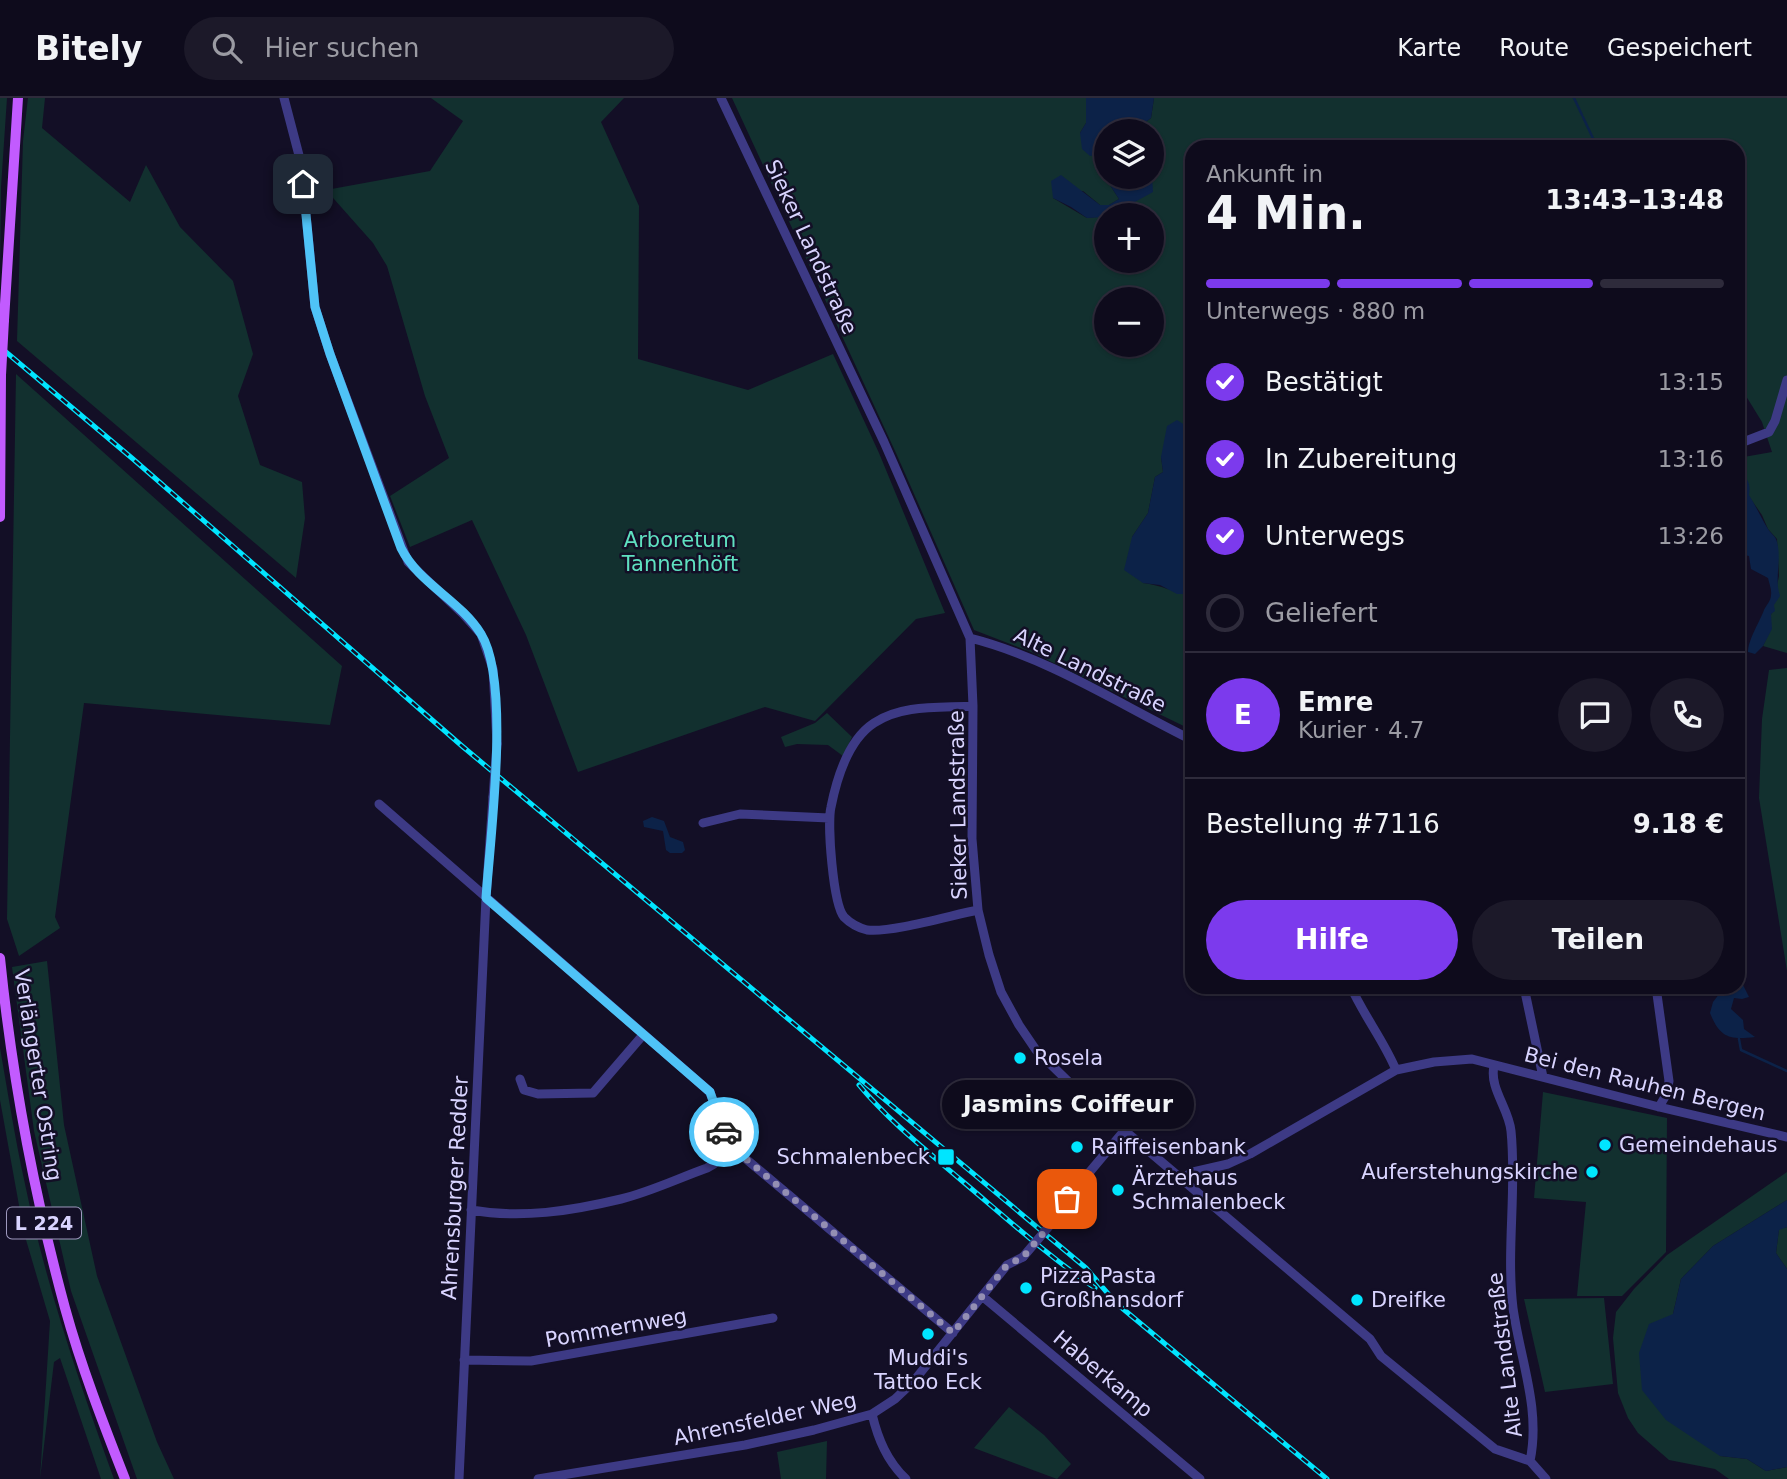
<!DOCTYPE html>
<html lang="de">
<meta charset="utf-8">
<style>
:root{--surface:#0e0b1c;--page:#1c1929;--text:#f1f3f6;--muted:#9b9ba3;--line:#2e2b3b;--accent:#7c3aed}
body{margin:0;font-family:"DejaVu Sans",sans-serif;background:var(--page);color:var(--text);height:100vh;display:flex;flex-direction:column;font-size:26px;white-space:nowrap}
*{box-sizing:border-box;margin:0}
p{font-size:23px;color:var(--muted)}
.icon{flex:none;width:38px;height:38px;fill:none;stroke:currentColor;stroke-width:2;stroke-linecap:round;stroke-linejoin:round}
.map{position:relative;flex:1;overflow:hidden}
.sheet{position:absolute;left:1185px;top:42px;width:560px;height:854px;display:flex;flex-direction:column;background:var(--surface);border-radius:21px;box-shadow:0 2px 5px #0004,0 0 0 2px var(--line)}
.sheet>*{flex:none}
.tools{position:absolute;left:1094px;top:21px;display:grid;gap:14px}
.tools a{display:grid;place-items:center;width:70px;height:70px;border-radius:50%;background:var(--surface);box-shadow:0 2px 5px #0004,0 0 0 2px var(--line);font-size:35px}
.pin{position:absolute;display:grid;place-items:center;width:60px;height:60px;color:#fff;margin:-30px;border-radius:14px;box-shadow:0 4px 10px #0006}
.courier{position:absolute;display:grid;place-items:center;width:70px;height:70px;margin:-35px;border:5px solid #4fc3f7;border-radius:50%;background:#fff;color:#222;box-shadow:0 2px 9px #0007}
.bubble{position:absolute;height:49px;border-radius:24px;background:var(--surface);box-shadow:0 2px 5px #0004,0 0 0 2px var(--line);font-size:23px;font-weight:700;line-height:49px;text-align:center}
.head em{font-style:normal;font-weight:700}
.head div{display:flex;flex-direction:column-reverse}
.head{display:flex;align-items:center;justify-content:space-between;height:119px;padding:0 21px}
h1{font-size:46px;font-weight:700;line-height:52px}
.bar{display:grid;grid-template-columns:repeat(4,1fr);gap:10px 7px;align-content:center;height:84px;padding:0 21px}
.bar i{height:9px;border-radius:5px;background:var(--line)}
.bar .selected{background:var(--accent)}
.bar p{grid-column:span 4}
.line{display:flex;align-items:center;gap:18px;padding:0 21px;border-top:2px solid var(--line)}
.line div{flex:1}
.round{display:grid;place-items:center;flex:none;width:74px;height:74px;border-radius:37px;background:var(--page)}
ol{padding:0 21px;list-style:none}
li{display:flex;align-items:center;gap:21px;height:77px}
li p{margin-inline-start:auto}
li .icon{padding:7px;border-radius:50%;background:var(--accent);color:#fff;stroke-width:4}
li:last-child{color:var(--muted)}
li i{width:38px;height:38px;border:4px solid var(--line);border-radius:50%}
.button{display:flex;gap:14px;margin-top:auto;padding:14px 21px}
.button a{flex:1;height:80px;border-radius:42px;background:var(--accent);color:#fff;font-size:28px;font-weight:700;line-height:80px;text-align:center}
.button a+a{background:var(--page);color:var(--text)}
header{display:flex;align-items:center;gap:42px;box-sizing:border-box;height:98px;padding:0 35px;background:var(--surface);border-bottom:2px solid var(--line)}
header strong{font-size:33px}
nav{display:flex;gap:38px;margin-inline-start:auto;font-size:24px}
.search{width:490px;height:63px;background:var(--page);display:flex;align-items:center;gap:18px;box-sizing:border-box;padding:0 24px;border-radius:38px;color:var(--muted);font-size:26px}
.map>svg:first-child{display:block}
.green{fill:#12302f;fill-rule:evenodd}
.water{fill:#0c2248}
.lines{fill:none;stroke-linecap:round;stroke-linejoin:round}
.stream{stroke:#0c2248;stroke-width:2.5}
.minor{stroke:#3d3a85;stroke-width:9}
.major{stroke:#c25bff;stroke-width:10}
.rail-casing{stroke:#00e5ff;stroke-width:5}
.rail{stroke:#130f26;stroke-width:2.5;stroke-dasharray:8;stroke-linecap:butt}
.minor-bridge{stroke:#3d3a85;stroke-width:9}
.major-bridge{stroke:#c25bff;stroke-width:10}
.done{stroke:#948fb3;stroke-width:7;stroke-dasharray:0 12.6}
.route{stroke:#4fc3f7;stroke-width:9}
.poi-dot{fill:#00e5ff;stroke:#130f26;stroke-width:2.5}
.labels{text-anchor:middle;stroke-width:5;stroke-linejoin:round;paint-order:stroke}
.shield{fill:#130f26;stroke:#9e99be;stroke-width:2}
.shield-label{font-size:19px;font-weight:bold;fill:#d9d4ff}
.street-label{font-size:21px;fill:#d9d4ff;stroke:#130f26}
.park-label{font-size:21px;fill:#5fe0c0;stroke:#130f26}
.poi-label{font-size:21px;fill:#d9d4ff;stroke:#130f26;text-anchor:start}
</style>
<header>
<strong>Bitely</strong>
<div class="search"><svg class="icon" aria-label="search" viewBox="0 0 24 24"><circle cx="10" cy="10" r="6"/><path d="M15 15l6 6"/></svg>Hier suchen</div>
<nav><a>Karte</a><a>Route</a><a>Gespeichert</a></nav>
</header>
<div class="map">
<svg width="1787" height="1381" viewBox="0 0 1787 1381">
<rect width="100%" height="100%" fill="#130f26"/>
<path class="green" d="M0,0H7L1,89L0,174Z
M28,0H45L42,30L130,104L146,67L180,129L233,183L253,256L238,298L260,367L302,384L305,420L296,480L17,243L23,43Z
M431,0H624L601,24L639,108L638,261L748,292L833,256L879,355L945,515L916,521L815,623L765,609L578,674L526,537L472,422L410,449L390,398L449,360L425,298L387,168L373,145L326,92L430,73L463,23Z
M732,0H1086V25L1080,35L1100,56L1104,82L1110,87L1119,101L1109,107H1100L1083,93L1053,100L1087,120L1106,118V163H1152V117H1107L1153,80L1152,33H1134L1151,20L1154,0H1787V555L1763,548L1771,531L1770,522L1779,478L1777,441L1768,431L1762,417L1748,397L1746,378L1738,373V360L1772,354L1762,324L1738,285V49H1192V334L1188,329L1161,359L1163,374L1155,379L1148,415L1132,439L1143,485C1161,487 1174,495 1192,496V632L1031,554L974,532L896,355ZM1106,201H1152V247H1106Z
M16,276L342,568L330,627L84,605L55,819L60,830L19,858L7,821Z
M1787,570V873L1759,700L1762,621L1769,572Z
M827,615L852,639L843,658L828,647L797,646L785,649L781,639L815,625Z
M47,863L64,1027L97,1178L157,1344L174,1381H137L71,1193L34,1033L12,869Z
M0,950C8,995 15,1041 25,1086C46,1187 79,1284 114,1381H101L60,1260L54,1264L40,1381L50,1223L24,1135L0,1002Z
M1543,994L1667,1020L1666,1154L1622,1198H1577L1586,1104L1534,1100Z
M1787,1074V1102L1713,1148L1681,1181L1673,1216L1720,1358L1747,1361L1766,1373L1787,1369V1381H1729L1715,1371L1669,1362L1638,1335L1628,1320L1618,1295L1613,1240L1616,1214L1634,1191L1667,1157Z
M1787,1129V1171L1776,1155L1779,1131Z
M1604,1200L1613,1286L1545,1294L1524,1201Z
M1009,1309L1044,1337L1071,1366L1057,1381L974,1350Z
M827,1343L826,1381H781L777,1354Z"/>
<path class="water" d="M1086,0H1154L1151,20L1134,33H1106V79H1152L1153,94L1133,105L1124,104L1105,119L1087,120L1071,109L1053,100L1051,83L1061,77L1100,107H1109L1119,101L1110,87L1104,82L1100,56L1090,58L1082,51L1080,35L1086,25Z
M1177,322L1188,329L1192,334V496H1177L1160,487L1143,485L1124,472L1132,439L1148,415L1155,379L1163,374L1161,359L1167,328Z
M1738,373C1748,379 1751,386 1749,397C1756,408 1761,420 1768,431C1771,436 1776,438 1777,444C1782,462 1774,481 1780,498L1774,507L1775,513L1771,516L1772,531L1763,548L1755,556L1748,554C1748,542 1760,523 1764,512C1766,507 1771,503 1771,497C1772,492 1769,485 1768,480L1751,471L1749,458L1740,456L1738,452Z
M652,719L664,723L670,739L683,744L685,752L682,755H670L666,752L663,733L644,729L643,723Z
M1738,877L1749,899L1742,901L1734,900L1731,911L1743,922L1744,931L1755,939C1730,942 1720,940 1710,915L1713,904L1723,891L1721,889H1738Z
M1787,1102V1129L1779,1132L1776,1155L1787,1171V1369L1766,1373L1747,1361L1720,1358L1666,1322L1642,1292L1639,1255L1649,1226L1673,1216L1681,1181L1713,1148Z"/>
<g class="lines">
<path class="stream" d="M1574,0L1582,17
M1583,19L1597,49
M1739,941L1741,952L1787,973"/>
<path class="minor" d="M284,0L301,65L315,209L330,256L408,464L463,516L481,536L493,571L497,646
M721,0L884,344L970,540L973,608L972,741L978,812L989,857L1001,894L1019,927L1036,952L1078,993L1370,1241L1381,1258L1495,1351L1530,1363L1546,1381
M1738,346L1769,334L1775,323L1787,282
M970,540C1049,560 1119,606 1192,642
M973,608C941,610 902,606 874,625C848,642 837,679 831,709C827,726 833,806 844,819C850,825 859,830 867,832C891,835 952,817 978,812
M379,706L710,994L727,1045
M703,725L740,716L829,720
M1351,889C1364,918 1384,943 1396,972
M1524,889L1543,979
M1656,889L1669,983L1666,997L1659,1009
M1494,968C1489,990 1509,1011 1511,1033C1517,1092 1506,1151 1513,1210C1520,1261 1541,1311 1530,1363
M520,981L524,992L538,996L593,995L643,937
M727,1045L953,1235
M1181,1081L1193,1074L1228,1066L1250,1056L1396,972L1434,964L1472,961L1659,1009L1787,1039
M471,1112C521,1121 571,1113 621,1101C650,1094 679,1080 707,1070L714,1066L727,1045
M1056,1120L1067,1101L1124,1033
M982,1198L1200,1381
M464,1262L531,1263L773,1220
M872,1316C878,1341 887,1363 906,1381
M459,1381L486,800L493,699
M538,1381L745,1347L814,1332L872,1316L895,1301L913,1284L1007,1167L1023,1159"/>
<path class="major" d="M4,222L18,0
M0,419L1,277
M0,860C12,979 34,1096 65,1210C81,1268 103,1325 125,1381"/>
<defs>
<path id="rail" d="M0,249L133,361L462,648L1086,1170L1116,1205L1327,1381
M859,987C889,1023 926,1052 961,1082C1005,1119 1048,1158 1095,1190"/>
</defs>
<use href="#rail" class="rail-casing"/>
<use href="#rail" class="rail"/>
<path class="minor-bridge" d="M493,699L497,646
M1023,1159L1056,1120"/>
<path class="major-bridge" d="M1,277L4,222"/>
</g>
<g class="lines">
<path class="done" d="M724,1034L727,1045L953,1235L1007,1167L1023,1159L1056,1120L1067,1101"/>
<path class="route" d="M303,86L315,209L330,256L401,450C419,486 460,502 481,536C511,584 490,740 486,800L710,994L724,1034"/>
</g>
<g class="poi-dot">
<circle cx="1020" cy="960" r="7"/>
<circle cx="1605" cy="1047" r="7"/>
<circle cx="1077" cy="1049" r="7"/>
<rect x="937" y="1050" width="18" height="18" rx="3.5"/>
<circle cx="1592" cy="1074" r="7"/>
<circle cx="1118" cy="1092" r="7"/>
<circle cx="1026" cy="1190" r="7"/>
<circle cx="1357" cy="1202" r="7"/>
<circle cx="928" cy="1236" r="7"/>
</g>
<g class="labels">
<rect class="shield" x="7" y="1109.5" width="74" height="31" rx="5"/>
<g class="shield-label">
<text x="44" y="1132">L 224</text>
</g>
<g class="street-label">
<text transform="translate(811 149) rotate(65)" y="7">Sieker Landstraße</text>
<text transform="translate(1090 572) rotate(26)" y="7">Alte Landstraße</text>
<text transform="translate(958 707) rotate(-91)" y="7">Sieker Landstraße</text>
<text transform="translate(38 977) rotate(81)" y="7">Verlängerter Ostring</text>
<text transform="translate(1645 986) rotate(14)" y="7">Bei den Rauhen Bergen</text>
<text transform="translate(455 1090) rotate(-87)" y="7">Ahrensburger Redder</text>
<text transform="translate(616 1230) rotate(-10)" y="7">Pommernweg</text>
<text transform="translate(1505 1257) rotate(-97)" y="7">Alte Landstraße</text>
<text transform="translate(1103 1276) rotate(40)" y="7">Haberkamp</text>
<text transform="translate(765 1321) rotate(-12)" y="7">Ahrensfelder Weg</text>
</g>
<g class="park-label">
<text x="680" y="449">Arboretum<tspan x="680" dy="24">Tannenhöft</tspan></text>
</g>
<g class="poi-label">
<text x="1034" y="967">Rosela</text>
<text x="1619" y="1054">Gemeindehaus</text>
<text x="1091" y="1056">Raiffeisenbank</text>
<text x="930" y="1066" text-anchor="end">Schmalenbeck</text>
<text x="1578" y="1081" text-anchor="end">Auferstehungskirche</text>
<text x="1132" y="1087">Ärztehaus<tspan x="1132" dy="24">Schmalenbeck</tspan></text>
<text x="1040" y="1185">Pizza Pasta<tspan x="1040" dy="24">Großhansdorf</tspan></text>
<text x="1371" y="1209">Dreifke</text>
<text x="928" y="1267" text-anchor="middle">Muddi's<tspan x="928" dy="24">Tattoo Eck</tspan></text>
</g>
</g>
</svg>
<div class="tools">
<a><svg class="icon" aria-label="layers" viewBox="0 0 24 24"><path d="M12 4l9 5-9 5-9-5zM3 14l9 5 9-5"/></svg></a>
<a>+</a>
<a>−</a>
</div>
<div class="pin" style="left:1067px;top:1101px;background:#ea580c"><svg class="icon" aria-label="bag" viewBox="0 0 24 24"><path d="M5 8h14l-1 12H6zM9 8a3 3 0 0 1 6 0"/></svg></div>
<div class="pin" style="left:303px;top:86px;background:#1f2937"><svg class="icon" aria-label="home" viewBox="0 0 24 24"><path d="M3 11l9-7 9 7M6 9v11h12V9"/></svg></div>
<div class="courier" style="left:724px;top:1034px"><svg class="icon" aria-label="car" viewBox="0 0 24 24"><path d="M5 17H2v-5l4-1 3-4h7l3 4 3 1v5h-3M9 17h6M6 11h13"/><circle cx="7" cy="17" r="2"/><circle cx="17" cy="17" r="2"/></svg></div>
<div class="bubble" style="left:942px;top:982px;width:252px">Jasmins Coiffeur</div>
<section class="sheet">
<div class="head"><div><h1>4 Min.</h1><p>Ankunft in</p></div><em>13:43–13:48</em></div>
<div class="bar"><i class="selected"></i><i class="selected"></i><i class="selected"></i><i></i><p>Unterwegs · 880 m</p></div>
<ol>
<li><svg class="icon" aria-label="check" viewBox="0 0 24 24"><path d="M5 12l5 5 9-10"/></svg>Bestätigt<p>13:15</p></li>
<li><svg class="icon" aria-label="check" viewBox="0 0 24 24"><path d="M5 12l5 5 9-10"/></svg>In Zubereitung<p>13:16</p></li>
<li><svg class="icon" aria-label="check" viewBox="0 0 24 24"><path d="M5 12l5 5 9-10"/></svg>Unterwegs<p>13:26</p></li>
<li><i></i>Geliefert</li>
</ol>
<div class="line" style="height:126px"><b class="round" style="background:var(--accent);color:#fff">E</b><div><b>Emre</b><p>Kurier · 4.7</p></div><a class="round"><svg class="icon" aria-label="chat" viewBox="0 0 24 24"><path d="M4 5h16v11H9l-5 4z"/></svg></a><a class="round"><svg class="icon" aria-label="phone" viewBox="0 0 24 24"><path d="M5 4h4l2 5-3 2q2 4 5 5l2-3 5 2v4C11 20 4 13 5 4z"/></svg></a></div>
<div class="line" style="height:91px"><div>Bestellung #7116</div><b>9.18 €</b></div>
<div class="button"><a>Hilfe</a><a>Teilen</a></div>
</section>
</div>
